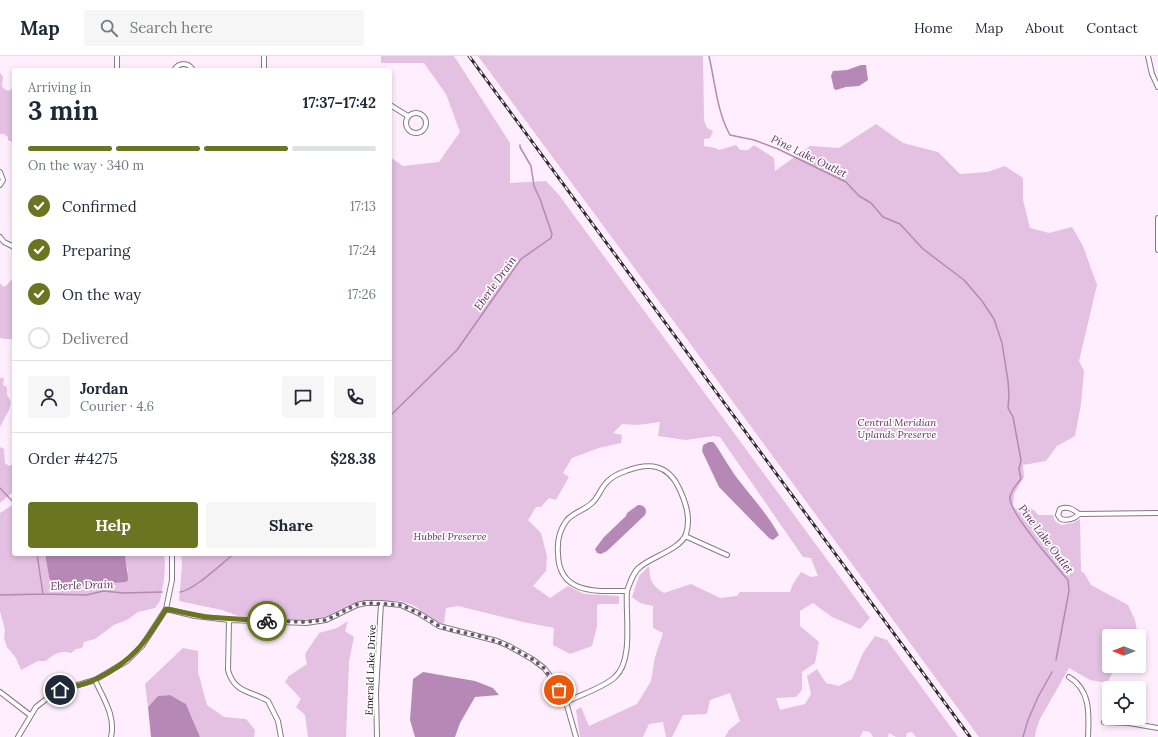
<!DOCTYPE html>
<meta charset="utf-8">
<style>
:root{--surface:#fff;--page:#f6f6f7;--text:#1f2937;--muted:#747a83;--line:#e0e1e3;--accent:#697521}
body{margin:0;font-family:Lora,serif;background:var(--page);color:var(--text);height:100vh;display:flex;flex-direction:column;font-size:15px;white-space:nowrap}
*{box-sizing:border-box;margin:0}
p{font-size:13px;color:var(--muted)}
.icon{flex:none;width:22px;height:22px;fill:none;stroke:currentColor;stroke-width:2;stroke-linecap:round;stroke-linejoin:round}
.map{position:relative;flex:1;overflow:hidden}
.panel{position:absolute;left:12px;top:12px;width:380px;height:488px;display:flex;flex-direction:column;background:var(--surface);border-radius:4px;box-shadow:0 2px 6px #0003}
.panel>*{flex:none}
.needle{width:26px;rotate:270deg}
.controls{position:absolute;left:1102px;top:573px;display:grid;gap:8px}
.controls a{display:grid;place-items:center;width:44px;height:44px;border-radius:4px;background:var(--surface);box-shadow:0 2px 6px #0003;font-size:20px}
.pin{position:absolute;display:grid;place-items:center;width:34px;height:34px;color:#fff;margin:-17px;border:2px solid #fff;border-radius:50%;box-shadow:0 1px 4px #0007}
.courier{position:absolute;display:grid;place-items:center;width:40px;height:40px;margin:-20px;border:3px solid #697521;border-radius:50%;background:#fff;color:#222;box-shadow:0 1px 5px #0007}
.head em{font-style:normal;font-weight:800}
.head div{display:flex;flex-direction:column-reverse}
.head{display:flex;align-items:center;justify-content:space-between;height:68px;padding:0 16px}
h1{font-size:26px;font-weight:800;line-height:30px}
.bar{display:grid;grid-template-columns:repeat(4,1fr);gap:6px 4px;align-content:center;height:48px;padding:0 16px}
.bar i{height:5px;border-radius:3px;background:var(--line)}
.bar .on{background:var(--accent)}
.bar p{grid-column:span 4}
.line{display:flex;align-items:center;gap:10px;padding:0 16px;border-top:1px solid var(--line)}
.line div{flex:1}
.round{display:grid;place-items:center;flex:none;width:42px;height:42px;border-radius:4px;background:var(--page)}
ol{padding:0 16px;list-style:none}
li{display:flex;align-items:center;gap:12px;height:44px}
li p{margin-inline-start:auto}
li .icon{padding:4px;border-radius:50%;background:var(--accent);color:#fff;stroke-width:4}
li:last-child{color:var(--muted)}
li i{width:22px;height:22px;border:2px solid var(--line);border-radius:50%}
.cta{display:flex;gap:8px;margin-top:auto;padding:8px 16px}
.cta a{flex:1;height:46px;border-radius:4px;background:var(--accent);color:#fff;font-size:16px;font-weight:800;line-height:46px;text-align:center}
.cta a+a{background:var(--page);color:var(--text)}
header{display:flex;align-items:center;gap:24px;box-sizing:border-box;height:56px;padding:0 20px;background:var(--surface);border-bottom:1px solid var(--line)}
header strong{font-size:19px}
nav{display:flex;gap:22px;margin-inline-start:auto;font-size:14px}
.search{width:280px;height:36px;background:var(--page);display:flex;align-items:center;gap:10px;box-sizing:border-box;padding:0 14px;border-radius:4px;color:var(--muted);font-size:15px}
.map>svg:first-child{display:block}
.green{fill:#e4c0e2}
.water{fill:#b688b5}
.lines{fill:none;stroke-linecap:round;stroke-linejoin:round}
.stream{stroke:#b688b5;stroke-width:1.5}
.minor-casing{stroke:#877886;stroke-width:6}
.minor{stroke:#fff;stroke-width:4}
.rail-casing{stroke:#302930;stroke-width:3}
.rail{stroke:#fff;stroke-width:1.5;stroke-dasharray:4.5;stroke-linecap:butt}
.done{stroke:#665c65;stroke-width:4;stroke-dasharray:0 7.2}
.route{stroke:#697521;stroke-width:5}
.labels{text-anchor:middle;stroke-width:3.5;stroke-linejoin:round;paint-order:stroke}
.park-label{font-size:10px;font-style:italic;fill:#632a63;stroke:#fff}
.street-label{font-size:10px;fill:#130d13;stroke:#fff}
.water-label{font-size:11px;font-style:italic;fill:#642b64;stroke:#fff}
</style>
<header>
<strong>Map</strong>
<div class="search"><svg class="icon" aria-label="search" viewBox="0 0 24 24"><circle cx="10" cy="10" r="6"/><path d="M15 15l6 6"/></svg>Search here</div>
<nav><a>Home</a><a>Map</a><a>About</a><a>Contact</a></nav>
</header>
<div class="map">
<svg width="1158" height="681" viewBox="0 0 1158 681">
<rect width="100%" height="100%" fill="#ffeefe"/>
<path class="green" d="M381,0H454L510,87V127L546,125L559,139L870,562L860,573L832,561L813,547L800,555V570L819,586L815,607L802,616V634L796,641L776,642L780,654L805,648L811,638L807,620L817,613L826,627L839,630L852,623L863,597L875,580L887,584L958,681H916L912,676L907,677L906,681H896L889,677L888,681H873L870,676L863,675L860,681H725L729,674L740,665L730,637L710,644L707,658L683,659L672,681H666L663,666L649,668L643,681H580L576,654L581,651L589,670L637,648L651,625L655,601L663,577L653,572V550L640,547L632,541L639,520L649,510C650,524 651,529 664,537L691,528L720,542L737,540L740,536H790L793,528L801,516L811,521L818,520L811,502L803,501L720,381L714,380L686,384L658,380L660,366L638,369L622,368L613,377L622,379L621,387L599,392L572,402L563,417L569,421L556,444L549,442L541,451H536L528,464L541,477L547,500L546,515L533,530L550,542L568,530L584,538L619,540V548H600L597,549V570L592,590L570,598L553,589L554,572L523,566L458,550L446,552L444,568L433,564L415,550L401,545H365L351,548L324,561L303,564L241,561L222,554L179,545L182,510L181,498H390V101L403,110L439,106L460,76L446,38L424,7H381Z
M478,0H703L704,64L707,72L713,75L710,82L704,83V90L715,92L719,94L736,89L740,94H748L754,89L774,102L775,115L810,90L839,92L876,68L903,87L938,96L960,118L987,116L1005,110L1023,122V144L1030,172L1049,177L1072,171L1083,190L1097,229L1079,305L1084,315L1081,348L1075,380L1057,390L1046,405L1023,409L1024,421L1014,438L1013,450L1016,453L1024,448L1035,455L1038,459H1053L1055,465L1061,469L1073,467L1080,463L1081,515L1084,517L1091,529L1128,549L1135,564L1138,580H1109V610H1116L1107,627L1090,624L1069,612L1040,663L1036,674L1035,681H979L689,286Z
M0,17L3,21L2,28L3,32L8,35L14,32V87L8,84V81L4,78H0Z
M13,224H14V284L13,283H6L0,282V227L3,231L7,229L10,225Z
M0,322H4L3,329L7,331V339L11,346L9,354L0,371Z
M0,391L4,393L5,407L9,410L14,408C14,417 14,425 14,435L0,447Z
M14,448V498H45L49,521L126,526L128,513L125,508V498H164L165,507L164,524L160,545L155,552L138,556L127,564L114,569L95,583L84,586L82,592L76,593L71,597C60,594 54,598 46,605H38L21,614L16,602L7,591L4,582L5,574L0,555V457Z
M348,565L345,575L354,581L349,606L346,681H308L305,659L296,651L301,643L285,626L289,620L307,608L305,598L319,577L337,572Z
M183,592L198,595V616L207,649L224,661L246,663L255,674L254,681H200L186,648L170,639L158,640L148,651L145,628Z"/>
<path class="water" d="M861,9H866L868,24L859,30L846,31L836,34L834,33L831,20L833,15L847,14Z
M709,386H713L715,388C724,401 731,415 741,427C754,444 769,460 779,479L773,484L769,482L719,431L702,395L703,389Z
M638,449C644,449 648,453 645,459L607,495L601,498L597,497L595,493L604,481L626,460L627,457Z
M45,498H125C125,507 128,515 128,524L126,526L83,529H53L49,521Z
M423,616L475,625L493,632L499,639L475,641L460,667L455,681H415L410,664L413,623Z
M170,639L186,648L200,681H151L148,651L158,640Z"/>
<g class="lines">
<path class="stream" d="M709,0C715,26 717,56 730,79L754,84L778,93L846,126L859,140L871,147L883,161L900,168L923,193L964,224L982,245L994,263L1002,287L1008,325L1009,339L1008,352L1013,361L1021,404L1019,413L1021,423C1017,428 1011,434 1010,441C1007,455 1057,511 1068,524L1069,535L1056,604
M390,360L457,294L521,203L551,182L552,178L540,143L534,130L531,110L520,91V89
M0,432L14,447
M37,498L43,538L87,539L103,535L123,537L162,536
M180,536C193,535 222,507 234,498
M0,539L43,538
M1023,681L1028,664L1038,641L1052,616"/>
<defs>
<path id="minor" d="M117,0V14
M264,0V14
M1148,0L1152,18L1158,31
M174,14C179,6 188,6 193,14
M390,49L408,60
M406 67a10 10 0 1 1 20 0a10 10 0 1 1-20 0Z
M0,116L3,124L0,129
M1158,162V194
M0,181L4,186L14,191
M1079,458C1073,453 1068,450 1060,453L1058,459L1061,463C1067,465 1075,463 1079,458L1158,457
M685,480L727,499
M166,553L195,560L229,564L306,567L326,564L357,549L366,547H381L401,549L420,558L439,570L497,585L509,590L532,603L544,612L555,626L566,646L576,681
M229,564L228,614C234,637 251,635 268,645L278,665L281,681
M1069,621C1091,634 1089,659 1088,681
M95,624C103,642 116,660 111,681
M0,636L30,659
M566,646C580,639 605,631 615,621C634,604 625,558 627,535C597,535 559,539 558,498C557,486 559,474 567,464C574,456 585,454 592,447C599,441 601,431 608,425C613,420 620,417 626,415C649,406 668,408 679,432C686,447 691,462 686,478C681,493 651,501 640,511C633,516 630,527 627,535
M1104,666L1129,667L1158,672
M18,681L36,651L49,641L60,634L95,624L127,605L142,590L166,553L172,524V498
M377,681L376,637L381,547"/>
</defs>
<use href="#minor" class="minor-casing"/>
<use href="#minor" class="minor"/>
<defs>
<path id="rail" d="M469,0L970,681"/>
</defs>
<use href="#rail" class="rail-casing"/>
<use href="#rail" class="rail"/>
</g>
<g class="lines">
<path class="done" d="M267,565L306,566L326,564L356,549L366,547L401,549L420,558L439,570L447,573L484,581L509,590L532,603L544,612L559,634"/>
<path class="route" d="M60,634C72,631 85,629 96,623C132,606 146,586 166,553L206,561L267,565"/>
</g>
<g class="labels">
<g class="park-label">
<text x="897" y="370">Central Meridian<tspan x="897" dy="12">Uplands Preserve</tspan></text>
<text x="450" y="484">Hubbel Preserve</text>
</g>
<g class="street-label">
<text transform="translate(370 614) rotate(-88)" y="4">Emerald Lake Drive</text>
</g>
<g class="water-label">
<text transform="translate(809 100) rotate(26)" y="4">Pine Lake Outlet</text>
<text transform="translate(495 227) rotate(-54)" y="4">Eberle Drain</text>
<text transform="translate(1046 483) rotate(53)" y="4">Pine Lake Outlet</text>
<text transform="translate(82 529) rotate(-2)" y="4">Eberle Drain</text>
</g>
</g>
</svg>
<div class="controls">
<a><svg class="needle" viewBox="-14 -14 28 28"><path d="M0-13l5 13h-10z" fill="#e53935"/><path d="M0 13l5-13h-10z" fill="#747a83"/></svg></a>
<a><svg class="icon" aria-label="locate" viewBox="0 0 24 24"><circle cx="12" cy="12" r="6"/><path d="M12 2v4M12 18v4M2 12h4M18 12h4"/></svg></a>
</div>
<div class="pin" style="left:559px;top:634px;background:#ea580c"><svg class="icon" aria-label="bag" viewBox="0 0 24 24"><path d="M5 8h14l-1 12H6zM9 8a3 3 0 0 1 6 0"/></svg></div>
<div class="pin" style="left:60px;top:634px;background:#1f2937"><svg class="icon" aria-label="home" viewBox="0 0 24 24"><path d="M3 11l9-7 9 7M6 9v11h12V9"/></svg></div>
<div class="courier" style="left:267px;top:565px"><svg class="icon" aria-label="bike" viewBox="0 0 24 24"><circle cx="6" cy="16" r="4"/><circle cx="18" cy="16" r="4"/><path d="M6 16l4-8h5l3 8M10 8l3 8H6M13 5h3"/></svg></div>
<section class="panel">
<div class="head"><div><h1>3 min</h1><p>Arriving in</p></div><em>17:37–17:42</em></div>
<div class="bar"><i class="on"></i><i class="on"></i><i class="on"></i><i></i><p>On the way · 340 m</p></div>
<ol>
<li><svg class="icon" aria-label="check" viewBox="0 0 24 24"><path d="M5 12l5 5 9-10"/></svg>Confirmed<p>17:13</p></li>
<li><svg class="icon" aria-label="check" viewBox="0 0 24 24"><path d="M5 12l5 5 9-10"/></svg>Preparing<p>17:24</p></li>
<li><svg class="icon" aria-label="check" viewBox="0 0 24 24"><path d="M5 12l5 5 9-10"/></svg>On the way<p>17:26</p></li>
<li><i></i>Delivered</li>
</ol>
<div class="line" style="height:72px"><a class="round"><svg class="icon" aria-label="person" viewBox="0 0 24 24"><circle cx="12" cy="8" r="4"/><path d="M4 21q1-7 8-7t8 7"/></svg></a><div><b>Jordan</b><p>Courier · 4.6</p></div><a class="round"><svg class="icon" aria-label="chat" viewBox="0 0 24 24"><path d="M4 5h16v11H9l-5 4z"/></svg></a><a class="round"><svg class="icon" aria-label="phone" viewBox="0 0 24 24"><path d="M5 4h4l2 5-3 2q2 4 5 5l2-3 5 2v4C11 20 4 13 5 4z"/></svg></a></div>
<div class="line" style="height:52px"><div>Order #4275</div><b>$28.38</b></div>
<div class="cta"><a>Help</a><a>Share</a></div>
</section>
</div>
